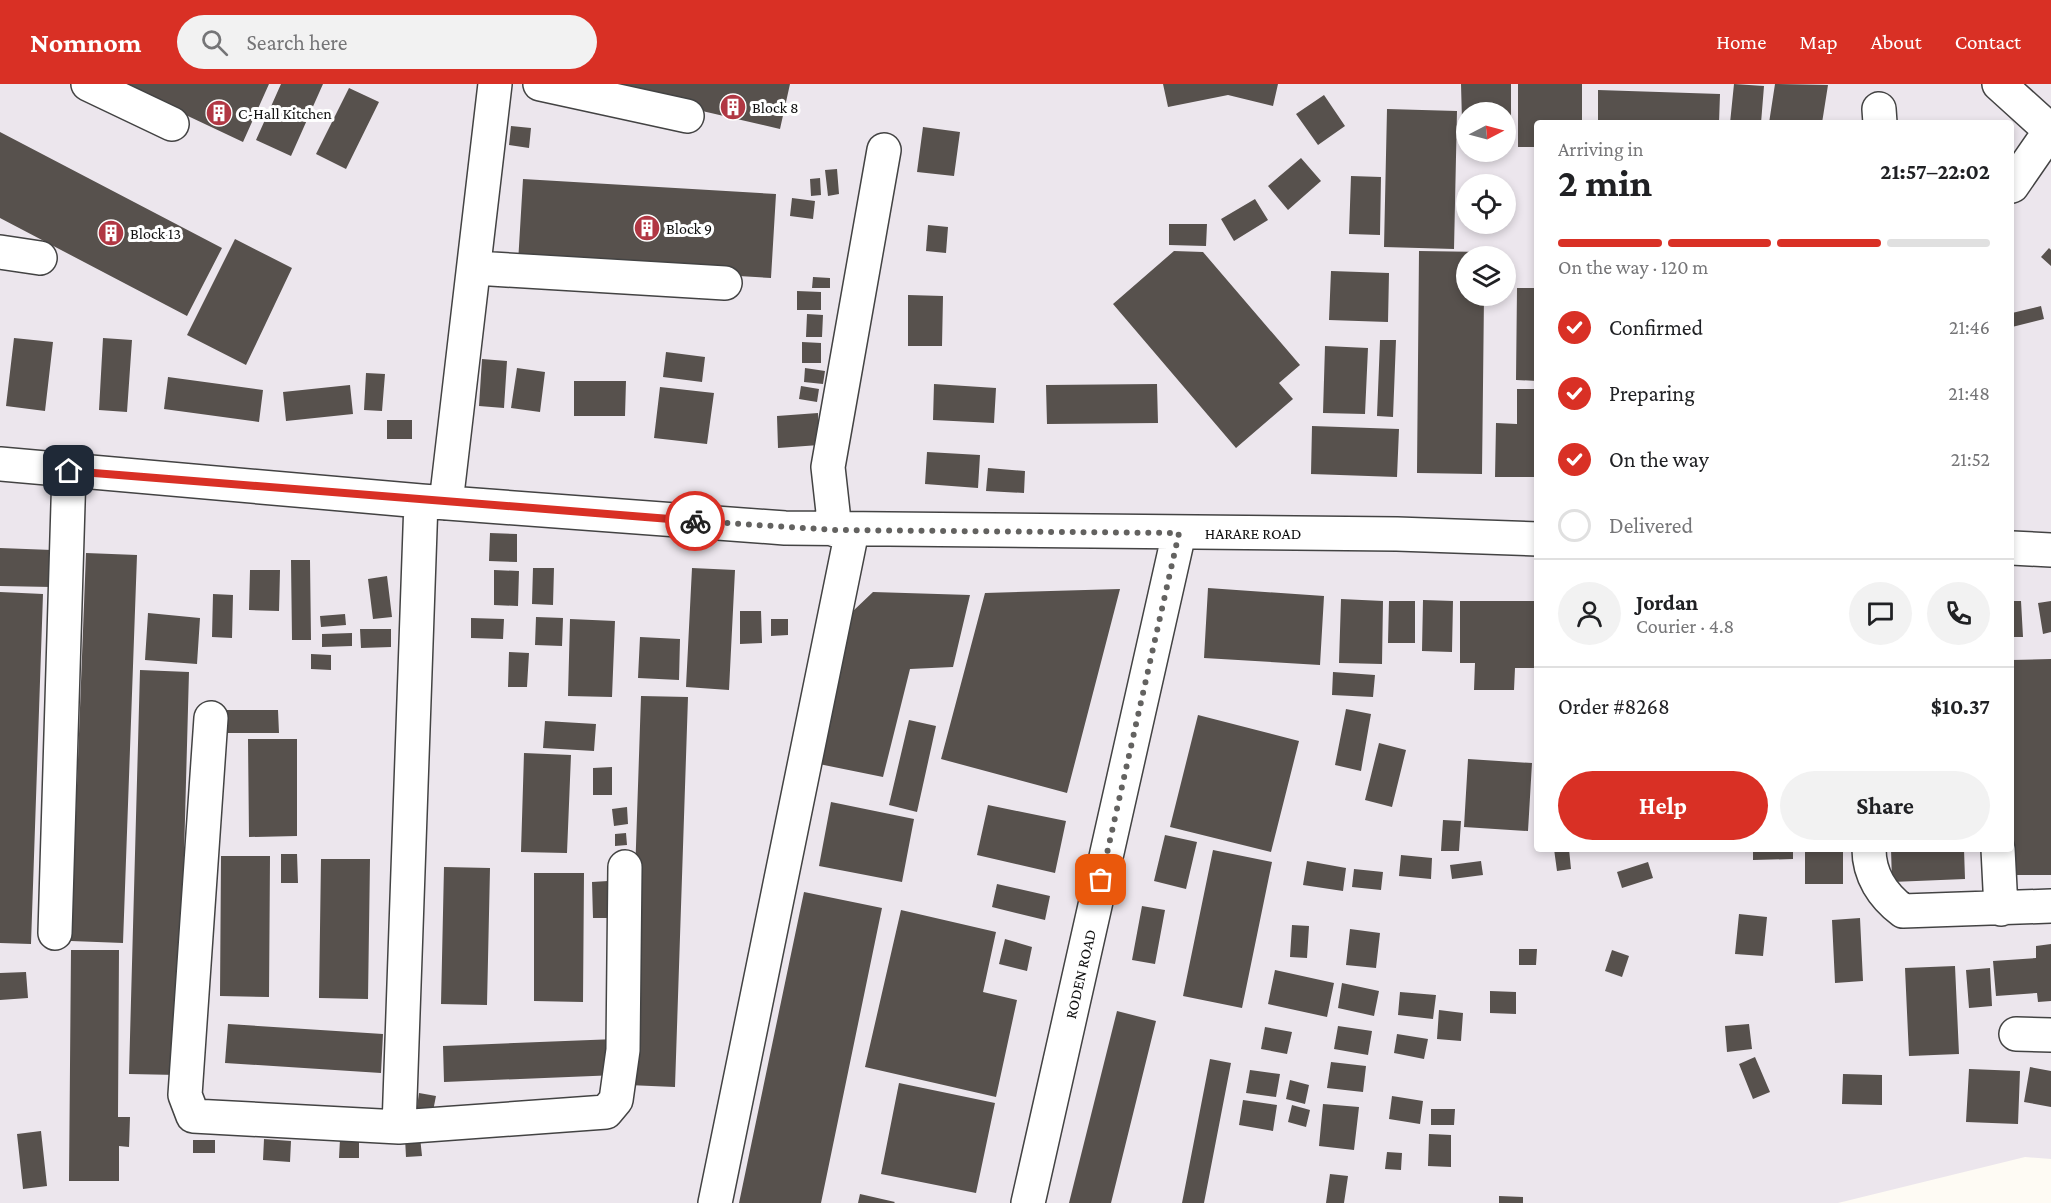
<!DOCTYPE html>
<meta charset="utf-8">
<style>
:root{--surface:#fff;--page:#f2f2f2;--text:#202124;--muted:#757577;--line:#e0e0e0;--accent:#d93025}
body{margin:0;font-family:"Crimson Pro",serif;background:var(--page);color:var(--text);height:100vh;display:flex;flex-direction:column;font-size:22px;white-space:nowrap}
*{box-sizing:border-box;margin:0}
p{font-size:20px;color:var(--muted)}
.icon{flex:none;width:33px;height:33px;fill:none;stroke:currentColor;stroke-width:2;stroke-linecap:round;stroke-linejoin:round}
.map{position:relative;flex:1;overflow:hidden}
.details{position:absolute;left:1534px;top:36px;width:480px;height:732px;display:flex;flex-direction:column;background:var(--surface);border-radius:6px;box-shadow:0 3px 9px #0003}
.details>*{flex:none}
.needle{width:39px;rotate:84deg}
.controls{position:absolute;left:1456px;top:18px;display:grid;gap:12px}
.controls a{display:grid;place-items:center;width:60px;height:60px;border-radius:50%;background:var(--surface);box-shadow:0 3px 9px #0003;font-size:30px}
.pin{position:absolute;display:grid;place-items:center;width:51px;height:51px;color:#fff;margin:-26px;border-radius:12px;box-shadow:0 3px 9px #0006}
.courier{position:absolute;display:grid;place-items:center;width:60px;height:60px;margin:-30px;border:4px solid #d93025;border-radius:50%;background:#fff;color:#222;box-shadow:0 2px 8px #0007}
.overview em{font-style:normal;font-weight:700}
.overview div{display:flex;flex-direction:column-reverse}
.overview{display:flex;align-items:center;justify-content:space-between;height:102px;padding:0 24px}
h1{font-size:39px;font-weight:700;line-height:45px}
.bar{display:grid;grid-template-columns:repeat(4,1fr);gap:9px 6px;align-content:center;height:72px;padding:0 24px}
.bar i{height:8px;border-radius:4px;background:var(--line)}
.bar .selected{background:var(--accent)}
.bar p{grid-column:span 4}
.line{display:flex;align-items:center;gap:15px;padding:0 24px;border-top:2px solid var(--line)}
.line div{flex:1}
.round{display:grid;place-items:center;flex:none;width:63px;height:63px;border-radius:32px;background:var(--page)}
ol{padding:0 24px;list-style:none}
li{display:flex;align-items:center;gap:18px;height:66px}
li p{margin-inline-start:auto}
li .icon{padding:6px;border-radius:50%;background:var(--accent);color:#fff;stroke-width:4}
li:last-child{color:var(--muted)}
li i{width:33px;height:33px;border:3px solid var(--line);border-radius:50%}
.cta{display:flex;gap:12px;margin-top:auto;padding:12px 24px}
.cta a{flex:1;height:69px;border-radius:36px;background:var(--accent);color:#fff;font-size:24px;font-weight:700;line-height:69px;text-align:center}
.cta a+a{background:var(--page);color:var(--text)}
header{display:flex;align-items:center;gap:36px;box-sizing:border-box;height:84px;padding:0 30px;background:var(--accent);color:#fff}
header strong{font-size:28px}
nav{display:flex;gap:33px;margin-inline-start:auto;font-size:21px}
.search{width:420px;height:54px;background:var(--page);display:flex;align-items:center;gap:15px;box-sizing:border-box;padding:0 21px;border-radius:33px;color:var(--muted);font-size:22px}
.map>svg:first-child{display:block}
.industrial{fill:#ece6ed;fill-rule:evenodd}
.building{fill:#57514d}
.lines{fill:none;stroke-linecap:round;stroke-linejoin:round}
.minor-casing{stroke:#434343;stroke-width:36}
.minor{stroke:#fff;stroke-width:33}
.done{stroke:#636260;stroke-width:6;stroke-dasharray:0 10.8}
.route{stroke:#d93025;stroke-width:8}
.labels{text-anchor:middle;stroke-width:6;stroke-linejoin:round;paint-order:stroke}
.poi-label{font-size:16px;fill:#101010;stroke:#fff;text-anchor:start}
.street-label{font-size:16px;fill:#101010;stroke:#fff}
</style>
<header>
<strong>Nomnom</strong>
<div class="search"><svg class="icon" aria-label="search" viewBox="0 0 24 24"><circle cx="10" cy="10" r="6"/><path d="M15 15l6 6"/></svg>Search here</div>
<nav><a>Home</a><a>Map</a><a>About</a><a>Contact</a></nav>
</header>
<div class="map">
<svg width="2051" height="1119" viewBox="0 0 2051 1119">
<rect width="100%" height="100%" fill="#fefbf4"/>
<path class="industrial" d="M0,0H2051V1075L2025,1073L1838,1119H0ZM1467,28H1506V68H1467ZM1538,39H2012V765H1538ZM1467,100H1506V140H1467ZM1467,172H1506V212H1467Z"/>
<path class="building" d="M120,0H269L243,58Z
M281,0H323L291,72L256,56Z
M585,0H790L780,45Z
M1163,0H1278L1273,22L1228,11L1168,23Z
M1461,0H1511V37H1506V28H1467V37H1462Z
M1518,0H1582V39H1538V63H1518Z
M1734,0L1764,2L1761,39H1730Z
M1775,0L1828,1L1822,39H1769Z
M349,4L379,18L346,85L316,70Z
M1598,6L1720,10L1719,39H1598Z
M1324,11L1345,42L1318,61L1296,30Z
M1387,25L1457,27L1454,165L1384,163Z
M511,42L531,44L529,64L509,61Z
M923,43L960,48L954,92L917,88Z
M0,48L222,164L187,232L0,134Z
M1301,74L1321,97L1288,126L1268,102Z
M837,85L839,110L828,112L825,86Z
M1351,92L1381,93L1380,151L1349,150Z
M820,94L821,111L811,112L810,95Z
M523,95L776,110L771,194L518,179Z
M792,114L815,117L813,135L790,132Z
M1255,115L1268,136L1234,157L1221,135Z
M1169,140H1207L1206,162L1169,161Z
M928,141L948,143L946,169L926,167Z
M235,155L292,184L246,281L187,251Z
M2049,164L2051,166V182L2041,173Z
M1174,167L1203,168L1300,281L1279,299L1293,315L1236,364L1113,220Z
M1419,167L1485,168V172H1467V212H1484L1482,390L1417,389Z
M1331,187L1389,189L1388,238L1329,236Z
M813,193L830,194V204H812Z
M1517,204H1538V297L1516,296Z
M797,207L821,208V226H797Z
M908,211L943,212L942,262H908Z
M2041,222L2044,235L2012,243V229Z
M807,230L823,231L822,253H806Z
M14,254L53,258L45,327L6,322Z
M103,254L132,256L127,328L99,326Z
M1380,256H1396L1393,333L1377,332Z
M802,258L821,259V279H802Z
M1325,262L1368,264L1365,330L1323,329Z
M666,268L705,273L702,298L663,293Z
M482,275L507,277L504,324L479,322Z
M517,284L545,288L540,328L511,324Z
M805,284L825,287L823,300L804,298Z
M366,289L385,290L382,327L364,326Z
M168,293L263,306L259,338L164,325Z
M574,297H626L625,332H574Z
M934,300L996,304L994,339L933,336Z
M1157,300L1158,339L1047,340L1046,301Z
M350,301L353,330L286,337L283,308Z
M801,302L819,305L817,318L799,315Z
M660,303L714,309L707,360L654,354Z
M1517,305H1538V393H1495L1496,339L1517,340Z
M818,329L819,361L778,364L777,332Z
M387,336H412V355H387Z
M1312,342L1399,345L1397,393L1311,390Z
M927,368L980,371L978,404L925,400Z
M988,384L1025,387L1024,409L986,407Z
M490,449L517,450V478L489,477Z
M0,464L52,466L51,503L0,502Z
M86,469L137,471L123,859L71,857Z
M291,476H310L311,556H292Z
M533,484H554L553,521L532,520Z
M692,484L735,486L729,606L686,603Z
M250,486H280L279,527L249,526Z
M494,486L519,487L518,522L494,521Z
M387,492L392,533L373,535L368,495Z
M1208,504L1324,512L1320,581L1204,574Z
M1120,505L1067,709L941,675L985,509Z
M0,508L43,510L31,860L0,859Z
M873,508L970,511L953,583L910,585L883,693L819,680L852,528Z
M213,510L233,511L232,554L212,553Z
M1341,515L1383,517L1382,580L1339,579Z
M1423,516L1453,517L1452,568L1422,567Z
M1389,517H1415V559H1388Z
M1460,517H1538V584H1515L1514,606H1474L1475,579H1460Z
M2012,517H2021L2023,553H2012Z
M2051,517V548L2043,550L2038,519Z
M740,527H761L762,559L740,560Z
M148,529L200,534L197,580L145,576Z
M345,530L346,541L321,543L320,532Z
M536,533L563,534L562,562L535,561Z
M471,534L504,535L503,555L471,554Z
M570,535L615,537L612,613L568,612Z
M771,535H788V551L771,552Z
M360,545H391V563L361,564Z
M352,549V562L322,563V550Z
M640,553L680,555L679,596L638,594Z
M509,568L529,569L527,603H508Z
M311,570L331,571V586L311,585Z
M2051,575V791H2008L2012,765V576Z
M140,586L189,588L178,991L129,990Z
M1333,588L1375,591L1373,613L1332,611Z
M641,612L688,613L675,1003L628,1001Z
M1346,625L1371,630L1361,687L1335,681Z
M226,626H278L279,649H226Z
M1198,631L1299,657L1271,768L1170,743Z
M909,636L936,642L917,728L889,721Z
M545,637L596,640L594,667L543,664Z
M248,655H297V752L249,753Z
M1379,659L1406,666L1392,723L1365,716Z
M524,669L571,671L567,769L521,768Z
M1468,675L1532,679L1528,747L1464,743Z
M612,683V711H593V684Z
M831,718L914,735L902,798L819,782Z
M988,721L1066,737L1055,789L977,771Z
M627,723L628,740L614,742L612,725Z
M1443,736L1461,737L1459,767H1441Z
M626,749L627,761L615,762V750Z
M1165,751L1197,758L1186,805L1154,797Z
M1554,765H1569L1571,785L1557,787Z
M1753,765H1793V775L1753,776Z
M1805,765H1843V800H1805Z
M1891,765H1964L1965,795L1892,798Z
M1213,766L1272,778L1242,924L1183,912Z
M281,770H297L298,799H281Z
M1401,771L1432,774L1431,795L1399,792Z
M221,772H270L269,913L220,912Z
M321,775H370L368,915L319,914Z
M1307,777L1346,784L1343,807L1303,801Z
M1481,777L1483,791L1452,795L1450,781Z
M1648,778L1653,794L1622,804L1617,788Z
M444,783L490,784L487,921L441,920Z
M1354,785L1383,788L1381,806L1352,803Z
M534,789H584L583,918L534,917Z
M608,797L609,834H593L592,798Z
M997,800L1050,812L1045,836L992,823Z
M804,808L882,824L821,1119H739Z
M1142,822L1165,826L1155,880L1132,876Z
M901,826L996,848L983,908L1017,916L996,1013L865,983Z
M1739,830L1767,833L1763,872L1735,870Z
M1860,834L1863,897L1835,899L1832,836Z
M1292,841L1309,842L1307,874L1290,873Z
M1350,845L1380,849L1376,884L1346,881Z
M1005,855L1032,863L1027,887L999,880Z
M2051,860V917L2038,918L2037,909L1996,912L1993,877L2036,874V862Z
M1519,865H1537L1536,881H1519Z
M71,866H119L118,1033H130L129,1063L119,1062V1097H69Z
M1612,866L1629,872L1622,893L1605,887Z
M1955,882L1959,970L1909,972L1905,884Z
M1990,884L1992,922L1969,924L1966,886Z
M1275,886L1334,899L1327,933L1268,920Z
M26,888L28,914L0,916V889Z
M1342,899L1379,907L1374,932L1338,924Z
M1490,907L1516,908V930L1490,929Z
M1400,908L1436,911L1433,935L1398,931Z
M1439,926L1463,929L1461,957L1437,955Z
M1117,927L1156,937L1111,1119H1069Z
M228,940L383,950L381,989L225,979Z
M1749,940L1752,965L1727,968L1725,942Z
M1338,942L1372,947L1368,971L1334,965Z
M1265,943L1292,948L1287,970L1261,965Z
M1397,950L1428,955L1424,975L1394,969Z
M616,955L617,991L444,998L443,962Z
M1755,973L1770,1008L1753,1015L1739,980Z
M1210,975L1231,979L1204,1119H1182Z
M1331,978L1366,982L1363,1008L1327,1004Z
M2030,983L2051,987V1023L2024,1018Z
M1969,985L2020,987L2018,1040L1966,1038Z
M1250,986L1280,990L1276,1013L1246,1009Z
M1843,990L1882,991V1021L1842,1020Z
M1290,996L1309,1001L1305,1020L1286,1015Z
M899,999L995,1019L976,1109L881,1090Z
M419,1009L436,1012L432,1032L416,1030Z
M1392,1012L1423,1017L1420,1040L1389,1035Z
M1243,1016L1277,1021L1273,1047L1239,1041Z
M1323,1020L1359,1023L1354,1066L1319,1062Z
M1292,1021L1310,1026L1306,1043L1288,1038Z
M1431,1025H1455L1454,1041H1431Z
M41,1047L47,1102L23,1105L17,1050Z
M1429,1050L1451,1051V1083L1428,1082Z
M420,1053L422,1072L406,1073L405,1054Z
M264,1055L291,1057L290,1078L263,1076Z
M340,1055L359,1056V1074H339Z
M193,1056H215V1069H193Z
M1387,1068L1402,1069L1401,1086L1385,1085Z
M1330,1090L1348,1092L1344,1119H1326Z
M860,1110L895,1118L894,1119H858Z
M1499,1112L1523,1113V1119H1499Z"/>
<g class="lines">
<defs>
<path id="minor" d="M88,0L172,40
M540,0L687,32
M1999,0L2051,47
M1879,25L1880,39
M2012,102L2050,47
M0,168L40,174
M475,184L725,199
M0,380L421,417L785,444L1397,450L1538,455
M446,419L495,0
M835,446L828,383L884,66
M2012,464L2051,466
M211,634L185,1011L193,1032L399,1043L606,1028L616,1016L623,966L625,783
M1869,765C1869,791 1883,812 1903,827L2051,822
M1998,765L2001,825
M55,849L69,387
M2016,950L2051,951
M399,1043L421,417
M715,1119L852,447
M1028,1119L1179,449"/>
</defs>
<use href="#minor" class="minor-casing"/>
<use href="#minor" class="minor"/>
</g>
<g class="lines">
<path class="done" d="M695,437L835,446L1179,449L1101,796"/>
<path class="route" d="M69,387L695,437"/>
</g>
<defs>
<symbol id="building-disc" viewBox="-11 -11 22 22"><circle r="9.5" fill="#b13743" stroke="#fff"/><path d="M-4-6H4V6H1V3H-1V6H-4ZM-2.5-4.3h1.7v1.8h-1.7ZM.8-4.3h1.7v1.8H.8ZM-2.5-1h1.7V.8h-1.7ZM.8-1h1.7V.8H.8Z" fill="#fff"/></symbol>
</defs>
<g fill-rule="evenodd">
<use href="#building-disc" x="718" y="8" width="30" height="30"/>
<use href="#building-disc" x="204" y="14" width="30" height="30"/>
<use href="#building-disc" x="632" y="129" width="30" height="30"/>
<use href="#building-disc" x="96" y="134" width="30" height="30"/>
</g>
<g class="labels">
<g class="poi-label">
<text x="752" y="29">Block 8</text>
<text x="238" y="35">C-Hall Kitchen</text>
<text x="666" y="150">Block 9</text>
<text x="130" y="155">Block 13</text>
</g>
<g class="street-label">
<text x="1253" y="455">HARARE ROAD</text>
<text transform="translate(1080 890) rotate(-77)" y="6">RODEN ROAD</text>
</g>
</g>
</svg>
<div class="controls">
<a><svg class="needle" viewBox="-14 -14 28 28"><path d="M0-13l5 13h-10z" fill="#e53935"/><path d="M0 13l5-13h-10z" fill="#757577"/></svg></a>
<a><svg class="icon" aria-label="locate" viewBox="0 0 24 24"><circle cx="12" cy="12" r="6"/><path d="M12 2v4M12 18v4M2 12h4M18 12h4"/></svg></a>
<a><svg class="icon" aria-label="layers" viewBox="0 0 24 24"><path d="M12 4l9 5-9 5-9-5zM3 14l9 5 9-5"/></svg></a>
</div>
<div class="pin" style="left:1101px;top:796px;background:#ea580c"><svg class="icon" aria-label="bag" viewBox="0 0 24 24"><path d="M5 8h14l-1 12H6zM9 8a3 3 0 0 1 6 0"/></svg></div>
<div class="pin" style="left:69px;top:387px;background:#1f2937"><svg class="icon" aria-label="home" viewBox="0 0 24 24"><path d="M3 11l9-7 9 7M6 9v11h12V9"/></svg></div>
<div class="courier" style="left:695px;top:437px"><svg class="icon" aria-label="bike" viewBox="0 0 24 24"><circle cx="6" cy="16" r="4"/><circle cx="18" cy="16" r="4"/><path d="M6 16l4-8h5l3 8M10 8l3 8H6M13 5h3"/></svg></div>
<section class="details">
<div class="overview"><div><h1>2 min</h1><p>Arriving in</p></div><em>21:57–22:02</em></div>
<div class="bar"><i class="selected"></i><i class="selected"></i><i class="selected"></i><i></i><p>On the way · 120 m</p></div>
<ol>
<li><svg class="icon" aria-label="check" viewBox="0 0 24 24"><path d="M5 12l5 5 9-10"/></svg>Confirmed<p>21:46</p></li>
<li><svg class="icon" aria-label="check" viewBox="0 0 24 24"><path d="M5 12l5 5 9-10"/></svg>Preparing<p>21:48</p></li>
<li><svg class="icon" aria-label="check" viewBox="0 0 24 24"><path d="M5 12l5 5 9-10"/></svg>On the way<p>21:52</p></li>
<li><i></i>Delivered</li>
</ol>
<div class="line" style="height:108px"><a class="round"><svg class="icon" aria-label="person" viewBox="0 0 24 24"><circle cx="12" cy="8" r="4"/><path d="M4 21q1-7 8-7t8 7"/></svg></a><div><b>Jordan</b><p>Courier · 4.8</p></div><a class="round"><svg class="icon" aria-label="chat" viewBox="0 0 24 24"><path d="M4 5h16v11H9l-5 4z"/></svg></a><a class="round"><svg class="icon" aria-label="phone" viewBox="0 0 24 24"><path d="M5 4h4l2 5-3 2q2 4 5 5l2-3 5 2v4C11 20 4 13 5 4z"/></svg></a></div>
<div class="line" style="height:78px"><div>Order #8268</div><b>$10.37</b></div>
<div class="cta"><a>Help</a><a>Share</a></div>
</section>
</div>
